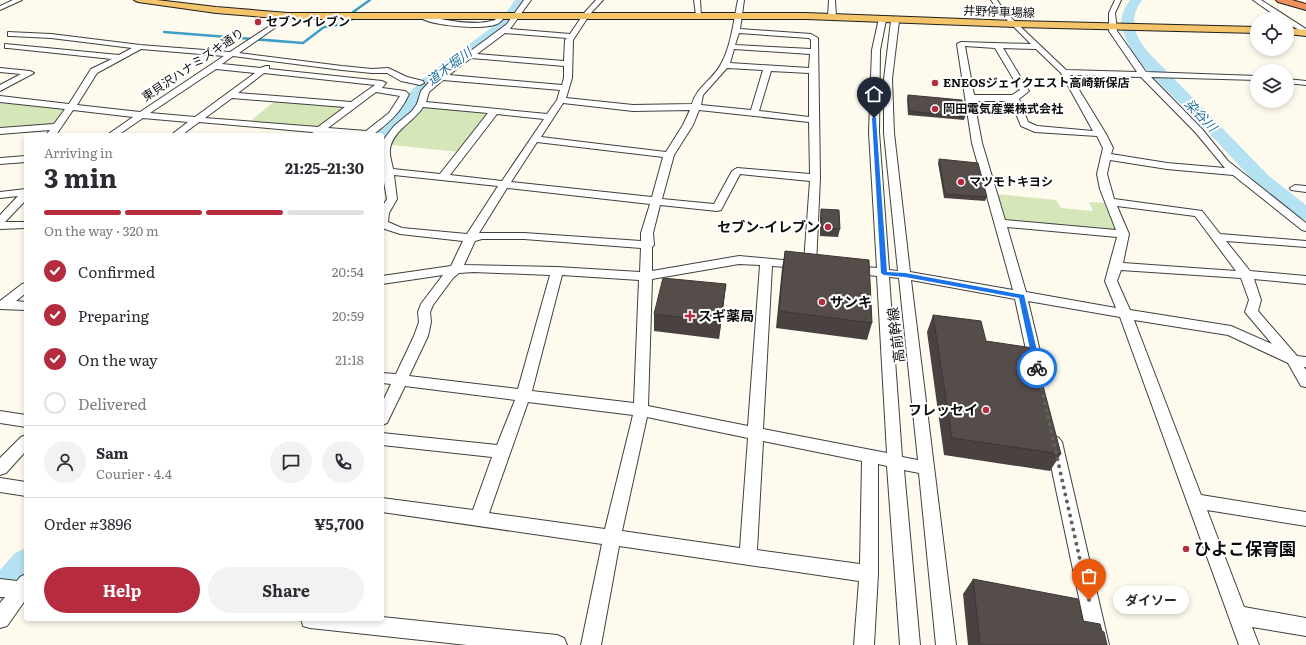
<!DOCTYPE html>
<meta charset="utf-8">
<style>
:root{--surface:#fff;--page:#f2f2f3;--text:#2b2b33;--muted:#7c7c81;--line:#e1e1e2;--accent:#b72b3f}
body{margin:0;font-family:Literata,"Noto Sans JP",serif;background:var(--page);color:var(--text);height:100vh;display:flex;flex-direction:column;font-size:15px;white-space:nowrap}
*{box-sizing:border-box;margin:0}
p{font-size:13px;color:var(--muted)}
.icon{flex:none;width:22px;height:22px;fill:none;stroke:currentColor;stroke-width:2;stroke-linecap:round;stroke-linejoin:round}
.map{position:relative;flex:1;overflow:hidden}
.panel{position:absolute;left:24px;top:133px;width:360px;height:488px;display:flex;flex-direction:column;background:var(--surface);border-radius:4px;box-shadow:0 2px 6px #0003}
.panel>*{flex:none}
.controls{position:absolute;left:1250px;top:12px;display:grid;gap:8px}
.controls a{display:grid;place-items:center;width:44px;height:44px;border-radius:50%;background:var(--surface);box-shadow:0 2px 6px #0003;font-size:20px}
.pin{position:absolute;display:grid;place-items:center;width:34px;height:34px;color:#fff;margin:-41px -17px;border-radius:50% 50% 50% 0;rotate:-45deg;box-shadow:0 0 4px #0007}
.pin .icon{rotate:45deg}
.courier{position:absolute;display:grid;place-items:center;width:40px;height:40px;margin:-20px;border:3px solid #1a73e8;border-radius:50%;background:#fff;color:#222;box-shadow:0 1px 5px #0007}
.bubble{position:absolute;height:28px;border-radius:14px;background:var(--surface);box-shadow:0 2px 6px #0003;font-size:13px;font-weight:700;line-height:28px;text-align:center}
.overview em{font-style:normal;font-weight:700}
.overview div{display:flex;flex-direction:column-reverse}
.overview{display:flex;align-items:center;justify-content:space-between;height:68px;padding:0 20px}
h1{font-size:26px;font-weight:700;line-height:30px}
.bar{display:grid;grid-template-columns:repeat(4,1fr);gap:6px 4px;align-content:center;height:48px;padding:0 20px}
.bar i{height:5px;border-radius:3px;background:var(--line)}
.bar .active{background:var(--accent)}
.bar p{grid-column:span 4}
.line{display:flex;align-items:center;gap:10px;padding:0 20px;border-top:1px solid var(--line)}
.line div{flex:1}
.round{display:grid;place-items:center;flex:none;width:42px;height:42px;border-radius:21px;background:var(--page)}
ol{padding:0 20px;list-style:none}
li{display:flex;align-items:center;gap:12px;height:44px}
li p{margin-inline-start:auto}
li .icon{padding:4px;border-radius:50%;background:var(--accent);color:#fff;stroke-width:4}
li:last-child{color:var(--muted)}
li i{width:22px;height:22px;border:2px solid var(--line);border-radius:50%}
.primary-button{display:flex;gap:8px;margin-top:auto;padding:8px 20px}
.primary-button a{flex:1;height:46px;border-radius:24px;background:var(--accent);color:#fff;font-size:16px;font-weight:700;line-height:46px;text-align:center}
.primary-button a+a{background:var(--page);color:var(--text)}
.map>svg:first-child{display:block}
.green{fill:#d5e7b9}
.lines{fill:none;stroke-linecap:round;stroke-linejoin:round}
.stream{stroke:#3f9ec7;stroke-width:2.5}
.river{fill:#b5e2f3;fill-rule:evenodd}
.minor-casing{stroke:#404040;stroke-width:2}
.major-casing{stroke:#1e1e1e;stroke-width:2}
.highway-casing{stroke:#1e1e1e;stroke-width:2}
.minor{fill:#fff;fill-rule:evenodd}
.major{fill:#f3c46a;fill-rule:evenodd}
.highway{fill:#ee915c;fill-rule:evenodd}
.wall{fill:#494240}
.shaded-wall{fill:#3c3634}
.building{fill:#554d4a;stroke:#3c3634}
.route{fill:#1a73e8}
.done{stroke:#61605c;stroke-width:4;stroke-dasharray:0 7.2}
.poi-dot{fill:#b72b3f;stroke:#fff;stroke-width:1.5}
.labels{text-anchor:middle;stroke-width:4;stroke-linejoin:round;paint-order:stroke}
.far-street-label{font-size:12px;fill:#0d0d0d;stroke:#fff}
.far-poi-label{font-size:12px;font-weight:bold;fill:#0d0d0d;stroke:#fff;text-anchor:start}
.far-water-label{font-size:13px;font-style:italic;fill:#1c6f9a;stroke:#fff}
.poi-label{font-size:14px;font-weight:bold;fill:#0d0d0d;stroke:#fff;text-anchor:end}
.street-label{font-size:14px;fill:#0d0d0d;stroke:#fff}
.near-poi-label{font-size:17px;font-weight:bold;fill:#0d0d0d;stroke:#fff;text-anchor:start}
</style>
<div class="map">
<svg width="1306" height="645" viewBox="0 0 1306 645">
<rect width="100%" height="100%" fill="#fefaee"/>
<path class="green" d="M0,101L65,109L66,110L54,124L0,130Z
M275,101L344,106L345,108L319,127L248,123Z
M423,107L488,112L489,114L459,152L392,145V139Z
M996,194L1056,200L1061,208L1093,211L1089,202L1107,203L1117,231L1009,221L1004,218Z"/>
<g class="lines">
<path class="stream" d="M360,14L353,12L370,0
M164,32L303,43L324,27L343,24L357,17"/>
<path class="river" d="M515,0H527L507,28L431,86C424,95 423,99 417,108C411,118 394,137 382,140V135H374L399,111L411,91L421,80L499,22Z
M1130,0H1142C1128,20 1134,34 1148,52L1269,176L1306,205V220L1299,218C1286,208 1273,199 1261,188C1236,164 1214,137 1190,113C1168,91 1132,62 1123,31C1119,20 1123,9 1130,0Z
M26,548V587L11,605L0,610V570L15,553Z"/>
<defs>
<path id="minor" d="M13,0H22L0,10V6Z
M524,0H531L510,29L570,34L585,12L596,0H603L590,14L573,40L572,78L566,98L633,105L692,104C697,86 713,80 721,64C731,47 734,19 738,0H744L740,29L811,34L818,38L820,178L816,265L814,268L810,269L805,266L800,268L772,266L763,429L887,453L877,276L850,273L848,270L850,267L854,266L877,268L869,132L872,50L879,18H885L886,20L880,50L879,132L889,270L898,271L884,133V79L891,21L895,19L899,21L892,79L894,133L910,272L1013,290L972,143L957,44L961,42L1031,44L1001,14L991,0H997L1005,12L1066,70L1137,72L1109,31V13L1115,0H1121L1115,13L1117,31L1146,72L1257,76V80L1151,77L1202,129L1228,161L1306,223V231L1302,230L1233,175L1167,169L1110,160L1107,174L1114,199L1202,211L1220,234L1306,241V247L1226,241L1250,271L1306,276V284L1254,279L1261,300L1258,311L1297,356L1306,357V367H1304L1306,370V387L1301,386L1288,363L1228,335L1134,320L1201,495L1306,512V526L1207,510L1244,607L1306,618V636L1252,627L1259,645H1239L1120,317L1028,301L1044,368L1042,372L1037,373L1032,372L1030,368L1015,299L911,280L956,645H936L919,473L904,470L920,645H900L887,466L878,464V574L874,645H854L859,581L619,546L601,645H581L602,544L382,512V498L473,510L492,457L382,445V433L497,445L515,400L405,386L387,423L382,425V403L391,384L382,383V373L396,374L414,336L419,322L418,312L421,304L443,275L382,284V276L451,266L463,241L400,234L382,228V207L387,199L382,171V145L384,139L394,126L412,111L417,104L421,91L430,81L507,24ZM505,33L567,38L565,40L564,61L477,54ZM739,33L809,38L811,40V49L735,45ZM965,46L995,48L1020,90L1012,95H974ZM1003,48L1036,49L1061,73L1093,131L1037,126L1028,122L1019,99L1029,91ZM734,49L810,54L809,68L730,63ZM471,58L564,66V78L562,85L449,75ZM727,68L763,70L751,110L701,105L703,95ZM771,71L809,73V117L759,111ZM1070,75L1141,77L1196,133L1225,168L1167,163L1111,154L1113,148L1106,134ZM443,80L560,90L557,100L547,114L426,102L429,92ZM974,101H1011L1021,126L1035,132L1097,136L1103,148L1097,174L1100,189L1116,230L1005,220L982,143ZM563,103L633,111L690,110L683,125L666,152L541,137ZM423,107L488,113L440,174L393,169C392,163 389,155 390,149C393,130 414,122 423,107ZM699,110L809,122L810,174L737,168L732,171L714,204L662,199L674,155L693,125ZM497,114L544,119L502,181L450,175ZM537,142L663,157L652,197L511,182ZM740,174L810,181L804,262L739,256L652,271V247L654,245L653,233L660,205L717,211L721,210ZM394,175L498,186L467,234L402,228L388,222L389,213L397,199ZM507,188L650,204L641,233V241L524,233H479ZM1117,206L1195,216L1236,271L1123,263L1129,234ZM1007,227L1117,237L1105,281L1116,308L1026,292ZM482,239H524L641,248L640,272L557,267L464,265L475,241ZM739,264L760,265L748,426L648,406L652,279ZM1121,270L1241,278L1249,300L1245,312L1272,344L1231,326L1130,310L1117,281ZM474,272L550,275L518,389L409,376L428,336L431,322L430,312L433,305L453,278L459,273ZM562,275L639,280L634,403L532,391ZM889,277L899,278L918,460L902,457ZM528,402L633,415L605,529L489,513ZM647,417L748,438L740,548L622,531ZM763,441L862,461L860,564L757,550Z
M694,0H700L701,16L696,15Z
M829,0H835L836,17L832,19L828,17Z
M1253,0H1261L1306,29V34L1287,23V19H1280Z
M288,14L291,16L290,17L239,53L342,66L372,69L388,68L407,77L423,81L424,83L420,85L401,81L387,73H372L342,70L233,56L222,64L260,68L266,66H269V69L382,81L386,83L382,88L405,91L409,94C399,115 390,121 373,135L322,133L317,135L312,132L199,122L182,135H171L188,122L143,118L118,135H107L133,117L73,110L56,135H46L50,130L0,134V128L54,124L65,109L0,102V96L69,104L91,69L112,59L8,48H5V44L119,55L132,48L51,38L11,36H8V32L51,34L140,45L230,52ZM141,49L224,56L140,112L77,105L97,73ZM216,69L255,73L195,117L150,113ZM264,73L375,85L351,102L238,93ZM376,92L400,96L389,113L366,131L328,128ZM232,98L345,107L318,127L205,118Z
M502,14L505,16C503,18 502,21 499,23C487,31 431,26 419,17L423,15C443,20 475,27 495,20L498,15Z
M0,68L30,71L34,73L0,91V85L21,74L0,72Z
M1287,79L1306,81V85L1287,83Z
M26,156V162L0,164V158Z
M1295,185L1306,186V192L1291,190L1290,188Z
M26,189V200L5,222H26V228L0,229V215L18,196L0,198V192Z
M26,283V293L16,301L26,302V310L0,309V301L22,284Z
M0,411L26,415V427L0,423Z
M26,435V451L6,473L0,475V458L21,437Z
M1054,436L1059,438L1062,442L1109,645H1089L1046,442L1049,438Z
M0,478L26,482V496L0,492Z
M26,574V599L7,626L0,628V603L5,597H0V579L17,581L20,577Z
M382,617L557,635L564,638L567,645H467L310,628L303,626L301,619H382Z"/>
<path id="major" d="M134,0H157L216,7L288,13H806L1015,21L1257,27V33L1015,27L806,19H288L216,13L138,2Z
M1287,28L1306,30V36L1287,34Z"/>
<path id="highway" d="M1276,0H1292L1306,4V10L1278,2Z"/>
</defs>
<use href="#minor" class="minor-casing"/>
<use href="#major" class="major-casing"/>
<use href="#highway" class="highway-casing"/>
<use href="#minor" class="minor"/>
<use href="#major" class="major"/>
<use href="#highway" class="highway"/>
</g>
<path class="wall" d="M908,95L965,117L964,120L908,115L907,99Z
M939,159L987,197L985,201L944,198L938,163Z
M821,209L840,229L838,237L820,236V217Z
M785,251L872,323L867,340L776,328L782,268Z
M726,284L724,301L719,339L654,331V314Z
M933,315L986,341L1061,454L1050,471L944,455L927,332Z
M973,579L1083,621L1102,631L1107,645H968L963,594Z"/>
<path class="shaded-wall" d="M726,284L724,301L719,339L720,322Z"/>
<path class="building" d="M908,95L962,100L965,117L909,111Z
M939,159L978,163L987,197L945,194Z
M821,209L839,210L840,229L821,228Z
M785,251L869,260L872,323L779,311Z
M663,278L726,284L720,322L654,314Z
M933,315L981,321L986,341L1033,348L1061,454L952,438Z
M973,579L1078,599L1083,621L1100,624L1102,631L1104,632L1107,645H982L980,643Z"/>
<path class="route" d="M874,117L876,118L887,272L905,273L1024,295L1041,368L1040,370H1035L1034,368L1019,298L905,277L884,275L881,273L872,118Z"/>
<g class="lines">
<path class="done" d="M1037,368L1089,600"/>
</g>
<g class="poi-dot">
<circle cx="258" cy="22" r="4"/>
<circle cx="935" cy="83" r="4"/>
<circle cx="935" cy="109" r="4"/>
<circle cx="961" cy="182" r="4"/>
<circle cx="828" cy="227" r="4"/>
<circle cx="822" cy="302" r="4"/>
<path d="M688 310h4v4h4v4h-4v4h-4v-4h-4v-4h4z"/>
<circle cx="986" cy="410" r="4"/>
<circle cx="1186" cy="549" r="4"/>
</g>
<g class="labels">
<g class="far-street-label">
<text transform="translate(999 12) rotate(2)" y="4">井野停車場線</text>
<text transform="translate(193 65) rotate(-34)" y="4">東貝沢ハナミズキ通り</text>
</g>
<g class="far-poi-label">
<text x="266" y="26">セブンイレブン</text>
<text x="943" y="87">ENEOSジェイクエスト高崎新保店</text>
<text x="943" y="113">岡田電気産業株式会社</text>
<text x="969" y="186">マツモトキヨシ</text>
</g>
<g class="far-water-label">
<text transform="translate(449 66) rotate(-37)" y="5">道木堀川</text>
<text transform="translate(1201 115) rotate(46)" y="5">染谷川</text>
</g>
<g class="poi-label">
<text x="820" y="232">セブン-イレブン</text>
<text x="830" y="307" text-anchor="start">サンキ</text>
<text x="698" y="321" text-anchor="start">スギ薬局</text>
<text x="978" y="415">フレッセイ</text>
</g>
<g class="street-label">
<text transform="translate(896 335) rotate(-97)" y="5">高前幹線</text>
</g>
<g class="near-poi-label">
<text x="1194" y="555">ひよこ保育園</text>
</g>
</g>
</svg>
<div class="controls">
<a><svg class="icon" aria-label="locate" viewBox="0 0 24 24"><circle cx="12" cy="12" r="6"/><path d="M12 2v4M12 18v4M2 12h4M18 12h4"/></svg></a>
<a><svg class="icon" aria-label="layers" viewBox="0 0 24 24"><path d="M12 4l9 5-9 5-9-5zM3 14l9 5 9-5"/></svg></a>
</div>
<div class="pin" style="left:1089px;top:600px;background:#ea580c"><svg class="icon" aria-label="bag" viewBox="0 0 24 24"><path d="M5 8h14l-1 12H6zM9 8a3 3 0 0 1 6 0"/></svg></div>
<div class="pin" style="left:874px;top:118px;background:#1f2937"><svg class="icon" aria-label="home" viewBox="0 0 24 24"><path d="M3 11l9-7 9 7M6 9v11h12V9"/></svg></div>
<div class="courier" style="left:1037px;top:368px"><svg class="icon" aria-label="bike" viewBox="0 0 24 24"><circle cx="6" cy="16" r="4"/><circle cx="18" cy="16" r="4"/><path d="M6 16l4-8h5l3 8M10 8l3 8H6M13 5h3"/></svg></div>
<div class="bubble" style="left:1113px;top:586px;width:76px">ダイソー</div>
<section class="panel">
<div class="overview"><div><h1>3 min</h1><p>Arriving in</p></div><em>21:25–21:30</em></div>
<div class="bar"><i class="active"></i><i class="active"></i><i class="active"></i><i></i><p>On the way · 320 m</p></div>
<ol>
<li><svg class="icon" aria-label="check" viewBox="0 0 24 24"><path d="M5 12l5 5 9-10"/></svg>Confirmed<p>20:54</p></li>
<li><svg class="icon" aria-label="check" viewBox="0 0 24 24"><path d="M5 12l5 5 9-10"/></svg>Preparing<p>20:59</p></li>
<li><svg class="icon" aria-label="check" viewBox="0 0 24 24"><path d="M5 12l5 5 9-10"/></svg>On the way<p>21:18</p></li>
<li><i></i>Delivered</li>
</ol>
<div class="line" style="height:72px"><a class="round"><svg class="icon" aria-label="person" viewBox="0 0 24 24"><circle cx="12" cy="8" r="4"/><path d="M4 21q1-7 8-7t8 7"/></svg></a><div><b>Sam</b><p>Courier · 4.4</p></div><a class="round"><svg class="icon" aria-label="chat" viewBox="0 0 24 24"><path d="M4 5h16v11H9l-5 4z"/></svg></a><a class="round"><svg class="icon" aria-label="phone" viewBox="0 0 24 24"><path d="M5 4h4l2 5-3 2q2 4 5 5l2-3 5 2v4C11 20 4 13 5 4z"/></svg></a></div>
<div class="line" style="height:52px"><div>Order #3896</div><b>¥5,700</b></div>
<div class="primary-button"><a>Help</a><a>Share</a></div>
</section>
</div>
